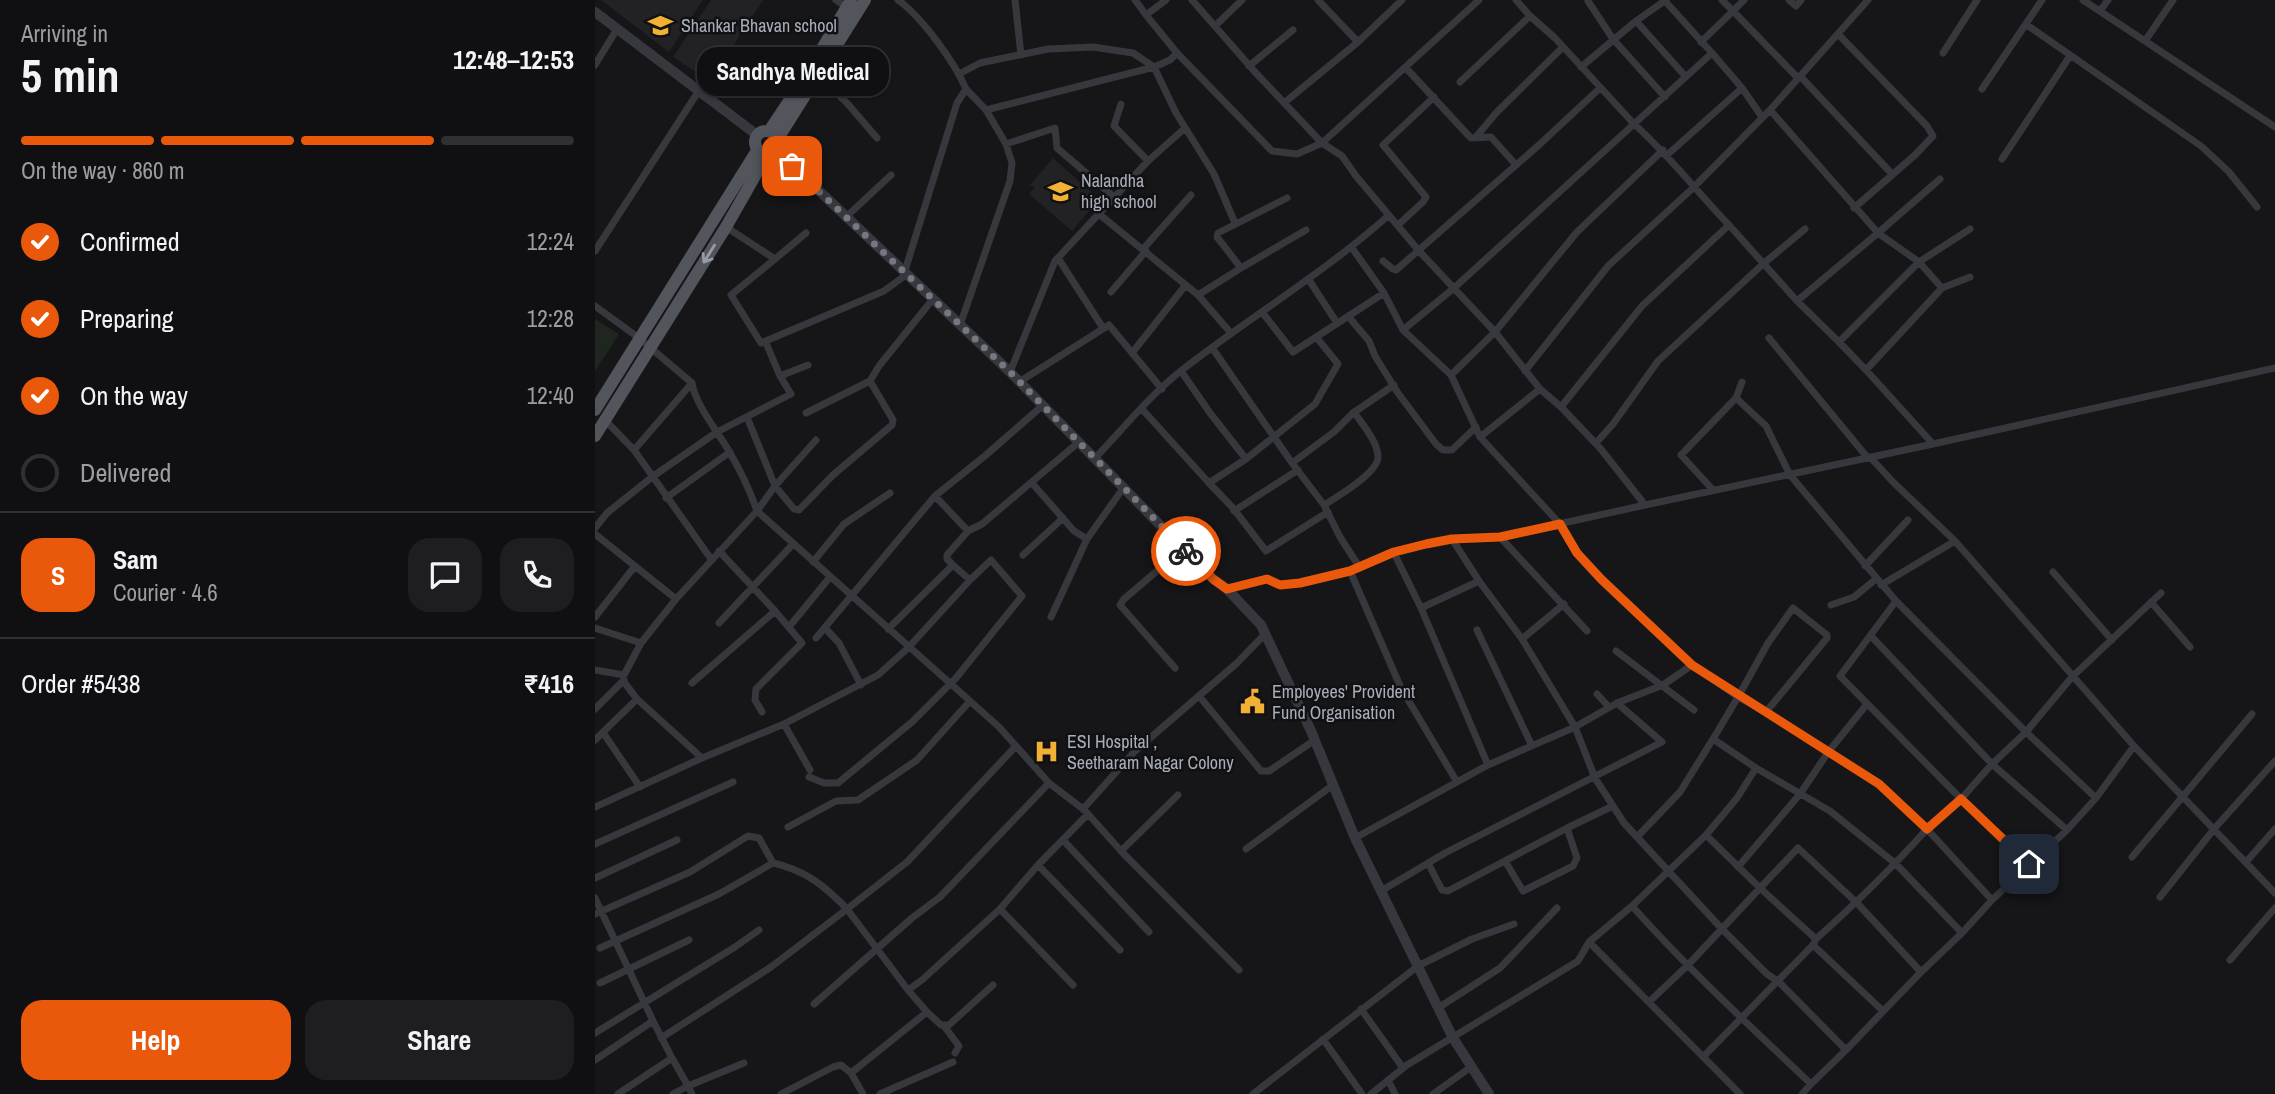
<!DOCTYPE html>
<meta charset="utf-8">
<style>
:root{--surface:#101012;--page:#1e1e20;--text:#f1f3f6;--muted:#9c9d9f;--line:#303032;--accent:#ea580c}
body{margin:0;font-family:"Archivo Narrow",sans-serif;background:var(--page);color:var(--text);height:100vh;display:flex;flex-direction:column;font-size:26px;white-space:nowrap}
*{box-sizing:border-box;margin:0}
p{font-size:23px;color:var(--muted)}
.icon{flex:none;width:38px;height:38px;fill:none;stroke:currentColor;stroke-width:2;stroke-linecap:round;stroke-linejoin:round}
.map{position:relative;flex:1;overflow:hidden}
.sheet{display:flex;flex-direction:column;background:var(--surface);width:595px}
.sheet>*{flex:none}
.pin{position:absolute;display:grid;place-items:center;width:60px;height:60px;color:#fff;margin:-30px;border-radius:14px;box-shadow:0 4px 10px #0006}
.courier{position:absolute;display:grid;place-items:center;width:70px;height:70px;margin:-35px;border:5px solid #ea580c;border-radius:50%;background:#fff;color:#222;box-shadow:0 2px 9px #0007}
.bubble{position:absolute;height:49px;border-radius:21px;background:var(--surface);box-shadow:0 2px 5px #0004,0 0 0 2px var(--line);font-size:23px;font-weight:700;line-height:49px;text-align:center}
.headline em{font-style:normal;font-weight:700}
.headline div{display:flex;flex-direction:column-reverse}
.headline{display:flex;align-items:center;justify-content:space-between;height:119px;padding:0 21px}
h1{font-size:46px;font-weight:700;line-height:52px}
.bar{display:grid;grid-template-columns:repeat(4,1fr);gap:10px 7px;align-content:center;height:84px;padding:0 21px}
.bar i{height:9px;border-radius:5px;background:var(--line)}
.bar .current{background:var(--accent)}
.bar p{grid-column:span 4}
.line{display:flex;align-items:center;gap:18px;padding:0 21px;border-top:2px solid var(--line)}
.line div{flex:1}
.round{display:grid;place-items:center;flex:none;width:74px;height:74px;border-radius:21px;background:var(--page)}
ol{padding:0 21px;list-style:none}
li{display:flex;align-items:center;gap:21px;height:77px}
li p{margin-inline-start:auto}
li .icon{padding:7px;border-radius:50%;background:var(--accent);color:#fff;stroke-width:4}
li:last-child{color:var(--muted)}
li i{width:38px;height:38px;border:4px solid var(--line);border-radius:50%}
.cta{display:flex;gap:14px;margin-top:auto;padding:14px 21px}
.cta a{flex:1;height:80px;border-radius:21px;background:var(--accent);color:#fff;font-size:28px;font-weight:700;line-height:80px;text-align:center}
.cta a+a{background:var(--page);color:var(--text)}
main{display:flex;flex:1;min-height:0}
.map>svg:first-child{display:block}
.built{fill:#222225}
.green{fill:#1e261f}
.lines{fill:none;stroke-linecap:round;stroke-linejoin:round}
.minor{stroke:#37383d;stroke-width:7}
.tertiary{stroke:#37383d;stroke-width:10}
.primary{stroke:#53555c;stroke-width:12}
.oneway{stroke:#979ba6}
.done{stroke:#757880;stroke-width:7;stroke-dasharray:0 12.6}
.route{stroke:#ea580c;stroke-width:9}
.labels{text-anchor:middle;stroke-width:5;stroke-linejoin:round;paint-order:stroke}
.poi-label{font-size:18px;fill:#a8adb8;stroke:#111113;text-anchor:start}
</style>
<main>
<section class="sheet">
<div class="headline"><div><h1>5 min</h1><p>Arriving in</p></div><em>12:48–12:53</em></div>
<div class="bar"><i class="current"></i><i class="current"></i><i class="current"></i><i></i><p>On the way · 860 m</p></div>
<ol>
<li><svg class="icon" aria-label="check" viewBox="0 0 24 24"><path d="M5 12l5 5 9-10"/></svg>Confirmed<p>12:24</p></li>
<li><svg class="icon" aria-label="check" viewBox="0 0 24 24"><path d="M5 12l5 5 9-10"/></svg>Preparing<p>12:28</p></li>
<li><svg class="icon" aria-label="check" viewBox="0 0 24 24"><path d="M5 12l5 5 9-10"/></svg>On the way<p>12:40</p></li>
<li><i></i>Delivered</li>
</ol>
<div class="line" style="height:126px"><b class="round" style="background:var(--accent);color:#fff">S</b><div><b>Sam</b><p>Courier · 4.6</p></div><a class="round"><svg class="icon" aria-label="chat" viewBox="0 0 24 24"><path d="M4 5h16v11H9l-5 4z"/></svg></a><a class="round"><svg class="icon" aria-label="phone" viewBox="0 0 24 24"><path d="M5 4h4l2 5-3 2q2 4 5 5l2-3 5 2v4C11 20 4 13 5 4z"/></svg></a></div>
<div class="line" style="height:91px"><div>Order #5438</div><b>₹416</b></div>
<div class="cta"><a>Help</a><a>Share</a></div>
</section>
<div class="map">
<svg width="1680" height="1094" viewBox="0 0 1680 1094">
<rect width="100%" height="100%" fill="#161618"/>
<path class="built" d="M6,0H108L74,52Z
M116,0H168L115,81L78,57Z
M458,158L504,199L477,231L434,194L440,188L435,185Z"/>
<path class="green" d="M0,319L24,334L0,371Z"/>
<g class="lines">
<path class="minor" d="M241,0L251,7
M420,0L426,55
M540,0L551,15
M571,0L551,15L582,53L677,151L702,154L727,143L884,0
M597,0L660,72L727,143L747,156L761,176L824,251L900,332L945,389L966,407
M723,0L763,42
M921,0L935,16L960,38L1039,124L1117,53L1070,1
M1127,0L1138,11L1149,0
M1194,0L1201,6L1206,0
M1488,0L1680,127
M993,1L1018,39L1070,97
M1505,11L1513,0
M1041,21L1071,0
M1432,25L1606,146L1634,172L1662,207
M620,26L647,0
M1243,34L1332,126L1338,136L1320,155L1259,208
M1550,41L1578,0
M1106,42L1138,11L1203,78
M1117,53L1147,88L1167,117
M1348,53L1382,0
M0,65L22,29
M654,66L698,30
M986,67L1041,21L1091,77
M811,68L873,135L876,138L896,137L921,165
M364,74L385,63L453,49L498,47L538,53L559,67L581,113L619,174L640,223
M223,76L252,103L282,138
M1205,76L1297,174
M865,82L935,16
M371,89L391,110L559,67L575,60L582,53
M1387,89L1447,0
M689,103L763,42L807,0
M391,110L411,144L460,128L462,148L519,197
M1175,110L1283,233L1202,301L1244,342
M881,137L901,113L968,47
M1071,156L1147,88
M1407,159L1475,56
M553,161L590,128
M1345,179L1283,233L1324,262L1347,288
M504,214L603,295L635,332
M250,218L296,175
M803,225L828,202L831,197L788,145L839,97
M131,227L180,259L211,233
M757,248L789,293L808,330L856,375L885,437L965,524L982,553L1006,579L1097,665L1143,697L1173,643L1198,608L1232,635V638L1171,712
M548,249L596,195
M0,251L103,92
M463,258L508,328
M180,259L136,295L166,343L289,291L308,277L362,103L371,89C360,63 327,17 303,0
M788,261L798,269L801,270L944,145L1005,88
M646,268L711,230
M714,280L742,323
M516,292L551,251
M603,295L646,268L622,237L623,233L692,198
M0,306L44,338L97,383L39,450L10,420
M667,312L698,352L789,293
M753,316L774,341L780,356L803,393L841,444L848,450H857L881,427
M365,325L415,181L417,163L411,144
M808,330L859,288L1039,124C1074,155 1102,192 1134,225
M1174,338L1272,457
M618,349L697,463L729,505L745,537L765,568
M537,353L590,286
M1271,370L1244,342L1324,262L1375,229
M586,371L615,413L651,459
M930,371L1013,266L1098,188L1175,110L1273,0
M415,372L460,261L553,161L519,126L526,104
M856,375L900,332L982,232L1068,150
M185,376L213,365
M424,382L514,325L567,389
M97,383C100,404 123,432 134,451C145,470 155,490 162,511L375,701
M1141,398L1171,426L1195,475L1301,601
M547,409L614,483L651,459L720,404L743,364L722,338
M211,413L275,381L284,366L338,299
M152,417L180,486L199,509L204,510L238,475L297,425L298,420L275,381
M885,437L945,389
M1001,443L1018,424L1063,361L1168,264L1210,229
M1338,444L1271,370L1347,288L1375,277
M39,450L116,559
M500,458C528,429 555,395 587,370C655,317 729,273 794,215
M697,463L739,432L758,413L799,385
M437,483L479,531L492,539
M614,483L638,508L671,551L733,512
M1118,490L1086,455L1141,398L1147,382
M340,496L373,531
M71,498L135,452
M729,505C742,497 783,473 783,457C783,442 767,424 759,412
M1050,505L1338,444L1680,368
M639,511L703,470
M0,528L12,513L57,477L122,432L196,394L185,376L171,343
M0,534L81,599
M905,537L992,631
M857,539L884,581L927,639L980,727L1000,778L1029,823L1127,929L1172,974L1184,982L1251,1050L1326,972L1367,933L1397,900L1472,830L1501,798L1539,746L1360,541L1298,482L1275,457
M799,553L826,608L893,765
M428,555L468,518
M218,562L249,524L295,493
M1270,566L1313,520
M755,571L806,688L862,782
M1458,572L1517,640
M1286,585L1360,541
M632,589L672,579L685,585L705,583L755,571L799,553L832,544L857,539L905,537L1050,505L1005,448L966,407L1047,306L1134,225L1202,301
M1556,602L1595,647
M1236,605L1259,597L1281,579
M826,608L884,581
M0,617L40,566
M456,617L492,539L529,487
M124,623L198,544
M194,627L235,577
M0,628L46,643
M230,628L244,643L266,685
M293,629L358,565L352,559V555L373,531L387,524L484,442
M882,630L937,746
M1276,636L1397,764L1472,830
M221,638L340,496L391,455L447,406
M927,639L969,604
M1021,651L1099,710
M580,668L525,605L529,599L589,548
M0,670L29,675L46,643L81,599L162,511L180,486L221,440
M29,682L42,699L107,758
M97,683L180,611L124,551
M1002,694L1014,707
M604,696L666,771H674L720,740
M0,709L29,680
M167,712L160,700L161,689L207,643L180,611
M189,724L215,770
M9,734L45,787
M0,740L42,699
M421,746L312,862L252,909L313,990L327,980L405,909L443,865L493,814L488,809
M1539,746L1680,893
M1161,768L1235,811L1301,864L1367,933
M214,777L229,783H243L317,722L361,678L427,596L396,560L375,580
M0,807L107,758L189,724L283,675L313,648L375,580L358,565
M493,814L526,851L644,970
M193,827L241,801L263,800L322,760L375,701L404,727L454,783L488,809L540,751L642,663L670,634
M1111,835L1165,888L1203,848L1262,903L1326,972
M1042,837L1085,792L1118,739
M760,838L893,765L980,727L1022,703L1068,685L1097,665
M468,840L554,932
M0,844L138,782
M651,849L738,785
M526,851L583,795
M1537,857L1657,714
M910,861L928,891L978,866L982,858L972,828
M1651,862L1680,829
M833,863L847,890L853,891L972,828L1018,806
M1435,864L1366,799L1245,676L1301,601L1431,732L1501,798
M443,865L525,950
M1143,867L1205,794L1234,751L1272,704
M0,878L82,840
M786,891L850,853L1067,742L1022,703
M1565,897L1619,829L1680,761
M0,898L58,1021L0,1060
M1397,900L1332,829L1366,799L1397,764L1431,732L1477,677L1566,593
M1037,906C1093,969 1155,1026 1216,1084L1251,1050
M405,909L478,985
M0,914L95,872L153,836L164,838L178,863
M994,942L1145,1094
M5,948L124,894L178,863C210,870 230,886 252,909L176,967L66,1038
M1635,960L1680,908
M5,983L94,940
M1054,1002L1093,965L1165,888L1221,939
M219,1004L317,918L345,897L454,783
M843,1008L905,968L962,908
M766,1009L808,1068
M332,1012L346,1025H354L398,985
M349,1026L364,1046L360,1053
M0,1033L140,947L164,930
M728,1039L767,1094
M1108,1057L1218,945
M77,1058L93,1086L78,1094
M256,1073L268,1094
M793,1080L800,1094
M23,1094L77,1058L58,1021
M97,1094L93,1086L149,1063
M186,1094L238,1067L246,1065L256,1073L332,1012L313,990
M285,1094L358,1062
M658,1094L823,966L877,939L919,924
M776,1094L812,1065L983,961L994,942L1037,906L1111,835L1142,798L1161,768L1118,739L1143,697L1180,717L1284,784L1332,829C1297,868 1260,904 1221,939L1218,945L1288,1011
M838,1094L876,1067
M1207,1094L1216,1084"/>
<path class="tertiary" d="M0,12L162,135
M180,149L415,372L618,579L632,589L666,625L716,731L760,838L858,1038L894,1094"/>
<path class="primary" d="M160 142a11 11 0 1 1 22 0a11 11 0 1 1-22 0Z
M174,131L210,77L256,0
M182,140L270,0
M0,410L163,149
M0,436L131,227L173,153"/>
</g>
<defs><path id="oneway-shaft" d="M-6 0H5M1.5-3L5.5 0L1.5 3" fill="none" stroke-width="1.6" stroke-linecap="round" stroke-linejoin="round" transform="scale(1.75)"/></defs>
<use class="oneway" href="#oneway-shaft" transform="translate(114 254) rotate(122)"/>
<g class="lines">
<path class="done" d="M197,166L415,372L591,551"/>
<path class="route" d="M591,551L618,579L632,589L672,579L685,585L705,583L755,571L799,552L831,544L857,539L905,537L965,524L982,553L1006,579L1097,665L1284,784L1332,829L1366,799L1434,864"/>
</g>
<defs>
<symbol id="school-bare" viewBox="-9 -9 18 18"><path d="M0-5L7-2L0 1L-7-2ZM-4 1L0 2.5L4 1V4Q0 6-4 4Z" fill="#f2b134" stroke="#111113" stroke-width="2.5" paint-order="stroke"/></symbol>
<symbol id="civic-bare" viewBox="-9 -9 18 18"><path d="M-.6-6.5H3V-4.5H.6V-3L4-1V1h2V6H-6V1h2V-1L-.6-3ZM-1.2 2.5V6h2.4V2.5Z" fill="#f2b134" stroke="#111113" stroke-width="2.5" paint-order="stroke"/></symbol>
<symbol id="hospital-bare" viewBox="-9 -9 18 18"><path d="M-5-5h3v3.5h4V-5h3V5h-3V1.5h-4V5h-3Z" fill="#f2b134" stroke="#111113" stroke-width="2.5" paint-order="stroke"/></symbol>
</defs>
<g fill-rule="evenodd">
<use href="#school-bare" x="48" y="8" width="35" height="35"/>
<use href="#school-bare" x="448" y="174" width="35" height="35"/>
<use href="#civic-bare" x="640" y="684" width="35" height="35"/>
<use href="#hospital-bare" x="434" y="734" width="35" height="35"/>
</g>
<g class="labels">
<g class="poi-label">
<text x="86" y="32">Shankar Bhavan school</text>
<text x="486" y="187">Nalandha<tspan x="486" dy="21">high school</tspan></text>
<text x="677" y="698">Employees' Provident<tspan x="677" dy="21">Fund Organisation</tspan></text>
<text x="472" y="748">ESI Hospital ,<tspan x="472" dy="21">Seetharam Nagar Colony</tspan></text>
</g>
</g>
</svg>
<div class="pin" style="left:197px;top:166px;background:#ea580c"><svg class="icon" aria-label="bag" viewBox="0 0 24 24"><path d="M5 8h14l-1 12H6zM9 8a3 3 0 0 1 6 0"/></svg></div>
<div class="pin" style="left:1434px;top:864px;background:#1f2937"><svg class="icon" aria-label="home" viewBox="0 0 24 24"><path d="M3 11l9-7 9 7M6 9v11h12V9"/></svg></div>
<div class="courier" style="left:591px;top:551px"><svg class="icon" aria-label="bike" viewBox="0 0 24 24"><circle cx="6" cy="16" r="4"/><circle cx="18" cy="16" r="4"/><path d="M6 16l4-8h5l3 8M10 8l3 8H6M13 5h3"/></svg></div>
<div class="bubble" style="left:102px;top:47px;width:192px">Sandhya Medical</div>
</div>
</main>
